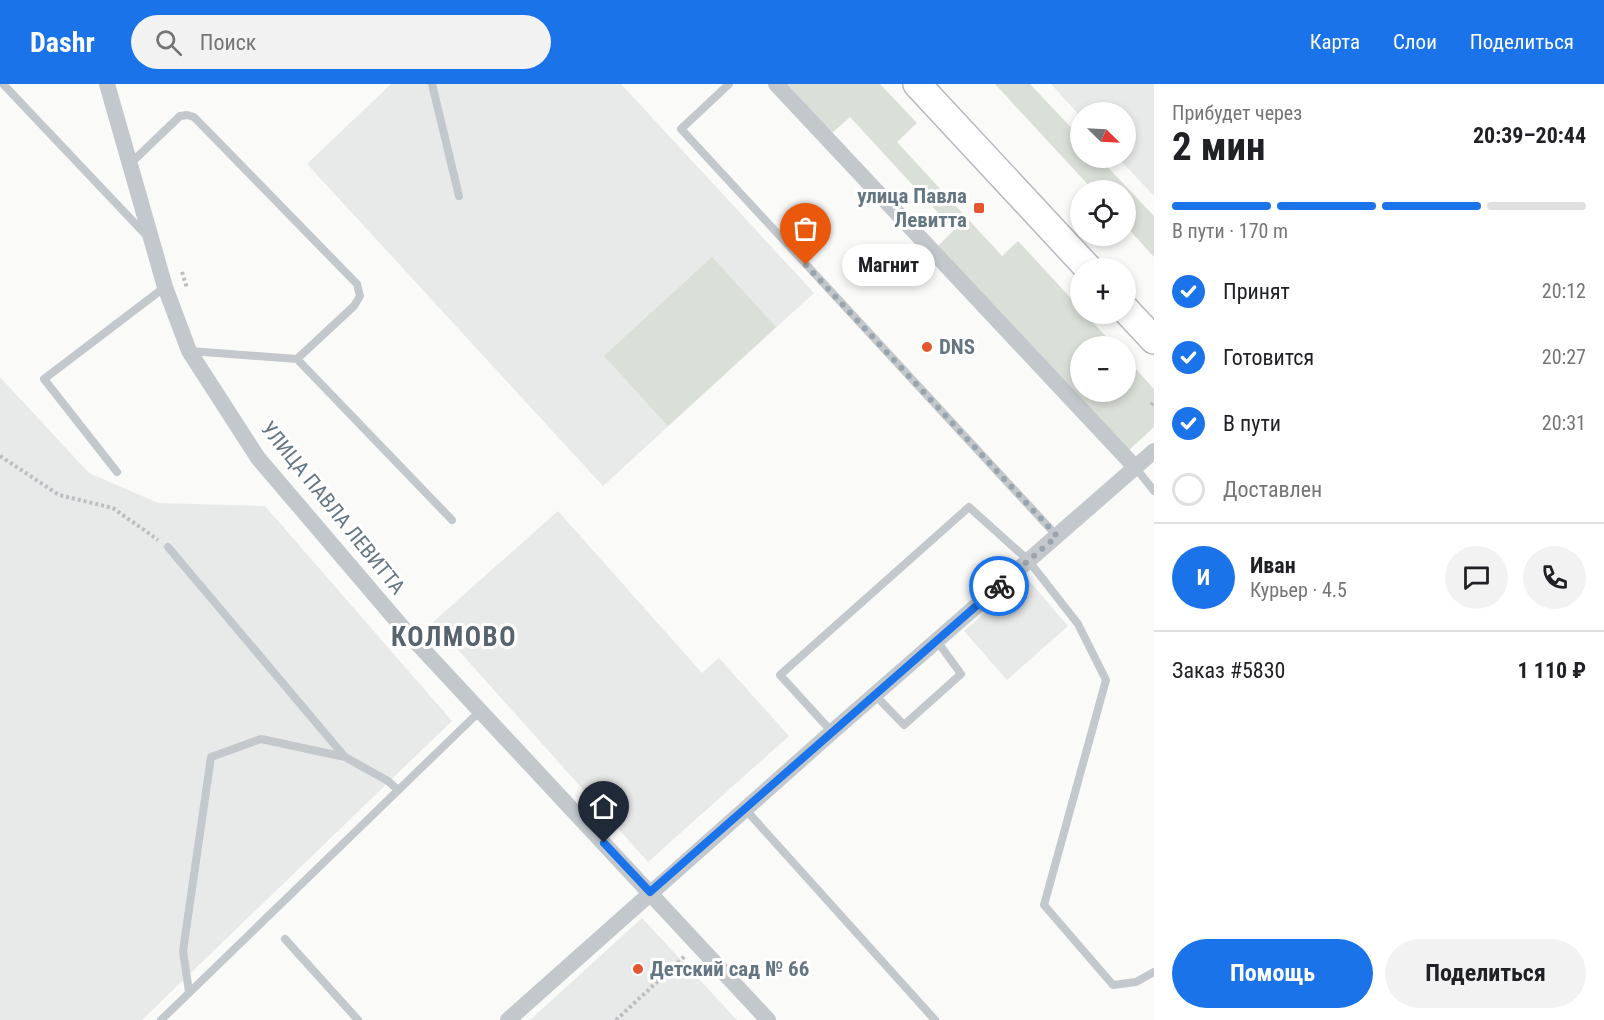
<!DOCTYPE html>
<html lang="ru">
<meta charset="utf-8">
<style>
:root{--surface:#fff;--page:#f2f2f2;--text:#202124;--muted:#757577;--line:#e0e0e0;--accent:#1a73e8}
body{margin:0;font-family:"Roboto Condensed",sans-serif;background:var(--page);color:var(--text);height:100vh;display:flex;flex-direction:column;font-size:22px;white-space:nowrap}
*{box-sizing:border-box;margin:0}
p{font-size:20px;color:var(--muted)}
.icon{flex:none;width:33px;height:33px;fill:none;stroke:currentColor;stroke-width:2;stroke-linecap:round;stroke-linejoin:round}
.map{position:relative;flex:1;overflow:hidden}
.sheet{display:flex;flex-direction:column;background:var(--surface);width:450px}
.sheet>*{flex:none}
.needle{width:39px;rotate:114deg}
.controls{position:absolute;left:1070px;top:18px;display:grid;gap:12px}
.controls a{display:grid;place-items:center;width:66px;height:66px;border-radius:50%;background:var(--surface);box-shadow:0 3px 9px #0003;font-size:30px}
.pin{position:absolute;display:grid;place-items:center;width:51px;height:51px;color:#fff;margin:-62px -26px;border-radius:50% 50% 50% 0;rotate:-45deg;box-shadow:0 0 6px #0007}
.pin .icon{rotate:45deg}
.courier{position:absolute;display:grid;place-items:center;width:60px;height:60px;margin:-30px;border:4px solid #1a73e8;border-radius:50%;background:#fff;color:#222;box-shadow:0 2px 8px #0007}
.bubble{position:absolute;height:42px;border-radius:21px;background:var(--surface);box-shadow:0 3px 9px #0003;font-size:20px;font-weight:700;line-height:42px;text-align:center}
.overview em{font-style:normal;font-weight:700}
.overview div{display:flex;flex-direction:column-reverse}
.overview{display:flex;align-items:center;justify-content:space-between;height:102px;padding:0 18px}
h1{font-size:39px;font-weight:700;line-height:45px}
.bar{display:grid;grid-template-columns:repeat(4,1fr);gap:9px 6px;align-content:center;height:72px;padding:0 18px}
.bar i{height:8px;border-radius:4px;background:var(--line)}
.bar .current{background:var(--accent)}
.bar p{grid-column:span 4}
.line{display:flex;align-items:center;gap:15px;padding:0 18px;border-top:2px solid var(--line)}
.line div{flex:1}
.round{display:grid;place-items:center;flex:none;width:63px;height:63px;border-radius:32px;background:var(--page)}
ol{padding:0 18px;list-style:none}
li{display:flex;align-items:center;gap:18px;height:66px}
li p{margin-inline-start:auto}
li .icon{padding:6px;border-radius:50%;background:var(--accent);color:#fff;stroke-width:4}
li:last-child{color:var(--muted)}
li i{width:33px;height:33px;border:3px solid var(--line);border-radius:50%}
.cta{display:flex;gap:12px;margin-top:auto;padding:12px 18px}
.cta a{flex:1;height:69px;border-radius:36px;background:var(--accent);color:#fff;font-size:24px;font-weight:700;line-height:69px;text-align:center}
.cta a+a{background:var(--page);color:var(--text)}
header{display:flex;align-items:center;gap:36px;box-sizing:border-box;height:84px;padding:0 30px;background:var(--accent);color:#fff}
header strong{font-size:28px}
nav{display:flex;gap:33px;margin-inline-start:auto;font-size:21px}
.search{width:420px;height:54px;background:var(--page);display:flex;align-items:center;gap:15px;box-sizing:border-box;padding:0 21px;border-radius:33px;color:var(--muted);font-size:22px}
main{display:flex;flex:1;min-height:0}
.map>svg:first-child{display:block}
.built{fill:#e8e9e9}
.green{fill:#dadfd7}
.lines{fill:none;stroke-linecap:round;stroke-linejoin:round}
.primary-casing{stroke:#b5babe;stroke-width:30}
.path{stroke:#bbbfc2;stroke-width:4;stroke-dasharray:3 3;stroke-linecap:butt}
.service{stroke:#c3c8cc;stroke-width:8}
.minor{stroke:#c3c8cc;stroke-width:16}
.primary{stroke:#fff;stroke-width:27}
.done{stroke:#99a4ac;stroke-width:6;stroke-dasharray:0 10.8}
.route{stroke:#1a73e8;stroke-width:8}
.poi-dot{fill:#e4572e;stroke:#fff;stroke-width:2}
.labels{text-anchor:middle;stroke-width:6;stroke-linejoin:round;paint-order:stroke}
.poi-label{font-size:21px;font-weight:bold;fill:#657683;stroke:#fff;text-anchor:start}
.street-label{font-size:21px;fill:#657683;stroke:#fff}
.district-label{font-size:27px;font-weight:bold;letter-spacing:1.5px;fill:#57646e;stroke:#fff}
</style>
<header>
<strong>Dashr</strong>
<div class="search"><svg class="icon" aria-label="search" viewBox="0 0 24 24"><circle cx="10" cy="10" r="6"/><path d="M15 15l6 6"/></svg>Поиск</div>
<nav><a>Карта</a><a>Слои</a><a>Поделиться</a></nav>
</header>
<main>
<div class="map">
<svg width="1154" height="936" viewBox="0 0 1154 936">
<rect width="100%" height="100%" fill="#fafaf8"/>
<path class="built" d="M391,0H621L814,209L603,402L307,80Z
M1051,0H1154V112L1118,74H1125V28H1080V32Z
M0,293L89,389L158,419L265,422L452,637L142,936H0Z
M558,427L702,589L719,574L789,652L648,778L433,538Z
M1026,493L1068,542L1007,596L964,547Z
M642,834L737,936H530Z"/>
<path class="green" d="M787,0H880L917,39L897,58L1002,172L1018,157L1080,224V230H1085L1115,262H1080V308H1125V273L1154,305V343L1128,367L937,163L954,146L850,33L832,49Z
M995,0H1030L1080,53V74H1099L1154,132V173L1125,141V106H1093Z
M712,173L776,243L668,342L604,272Z"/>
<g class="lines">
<defs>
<path id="primary" d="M917,0L1088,184
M1125,225L1154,256"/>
</defs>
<use href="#primary" class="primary-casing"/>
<path class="path" d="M182,188L187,204
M1151,321L1154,318
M0,372L59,411L113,424L158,456
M616,936L686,871"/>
<path class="service" d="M3,0L146,151
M432,0L459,112
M729,0L681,45L1057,452
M130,80L180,32L187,31L194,33L357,200L360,212L354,222L297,275L190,267
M297,275L452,436
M1135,383L1154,407
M117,388L44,295L165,203
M168,463L345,673L388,697L398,706
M875,611L904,641L961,590L937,557
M832,648L780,591L969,423L1028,476L1078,540L1106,596L1044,821L1113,901L1136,898L1154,888
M745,725L935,936
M285,855L358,936
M189,908L183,867L211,673L261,655L345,673
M161,936L480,627"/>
<path class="minor" d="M107,0L165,203L189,267L258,374L403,544L768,936
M776,0L1135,383
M508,936L832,648L1154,367"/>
<use href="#primary" class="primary"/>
</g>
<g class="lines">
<path class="done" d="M806,181L1057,452L999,502"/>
<path class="route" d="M604,759L650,808L999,502"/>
</g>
<g class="poi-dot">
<rect x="973" y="118" width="12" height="12" rx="3"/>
<circle cx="927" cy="263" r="6"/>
<circle cx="638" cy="885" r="6"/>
</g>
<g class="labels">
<g class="poi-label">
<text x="967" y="119" text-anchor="end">улица Павла<tspan x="967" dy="24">Левитта</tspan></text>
<text x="939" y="270">DNS</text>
<text x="650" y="892">Детский сад № 66</text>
</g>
<g class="street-label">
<text transform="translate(333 424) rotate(51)" y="7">УЛИЦА ПАВЛА ЛЕВИТТА</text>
</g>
<g class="district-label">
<text x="454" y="562">КОЛМОВО</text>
</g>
</g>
</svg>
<div class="controls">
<a><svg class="needle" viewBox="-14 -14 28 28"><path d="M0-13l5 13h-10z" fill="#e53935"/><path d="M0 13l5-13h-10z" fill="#757577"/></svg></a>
<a><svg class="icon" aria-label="locate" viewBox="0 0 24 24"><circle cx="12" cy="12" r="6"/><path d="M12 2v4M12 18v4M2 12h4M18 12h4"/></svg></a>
<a>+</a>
<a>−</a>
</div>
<div class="pin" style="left:806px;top:181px;background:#ea580c"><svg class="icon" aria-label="bag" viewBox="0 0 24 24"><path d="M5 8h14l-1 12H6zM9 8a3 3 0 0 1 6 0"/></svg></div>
<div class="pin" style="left:604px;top:759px;background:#1f2937"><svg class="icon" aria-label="home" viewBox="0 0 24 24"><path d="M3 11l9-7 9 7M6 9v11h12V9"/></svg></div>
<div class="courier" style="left:999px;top:502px"><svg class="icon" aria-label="bike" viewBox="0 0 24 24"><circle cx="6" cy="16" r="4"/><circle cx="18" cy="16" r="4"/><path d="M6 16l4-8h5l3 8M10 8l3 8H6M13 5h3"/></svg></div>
<div class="bubble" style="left:842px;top:160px;width:93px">Магнит</div>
</div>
<section class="sheet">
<div class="overview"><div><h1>2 мин</h1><p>Прибудет через</p></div><em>20:39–20:44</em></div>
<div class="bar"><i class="current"></i><i class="current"></i><i class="current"></i><i></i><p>В пути · 170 m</p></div>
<ol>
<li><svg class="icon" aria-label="check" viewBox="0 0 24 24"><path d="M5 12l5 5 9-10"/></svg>Принят<p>20:12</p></li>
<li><svg class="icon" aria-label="check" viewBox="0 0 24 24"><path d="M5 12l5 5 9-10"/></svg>Готовится<p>20:27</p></li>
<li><svg class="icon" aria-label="check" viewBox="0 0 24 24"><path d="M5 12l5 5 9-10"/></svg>В пути<p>20:31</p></li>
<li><i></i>Доставлен</li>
</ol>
<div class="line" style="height:108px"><b class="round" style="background:var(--accent);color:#fff">И</b><div><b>Иван</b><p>Курьер · 4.5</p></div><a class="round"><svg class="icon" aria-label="chat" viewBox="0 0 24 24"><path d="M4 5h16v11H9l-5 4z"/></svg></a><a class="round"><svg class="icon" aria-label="phone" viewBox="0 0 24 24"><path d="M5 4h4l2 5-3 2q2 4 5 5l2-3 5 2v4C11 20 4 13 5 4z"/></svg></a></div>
<div class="line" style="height:78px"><div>Заказ #5830</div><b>1 110 ₽</b></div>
<div class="cta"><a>Помощь</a><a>Поделиться</a></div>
</section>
</main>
